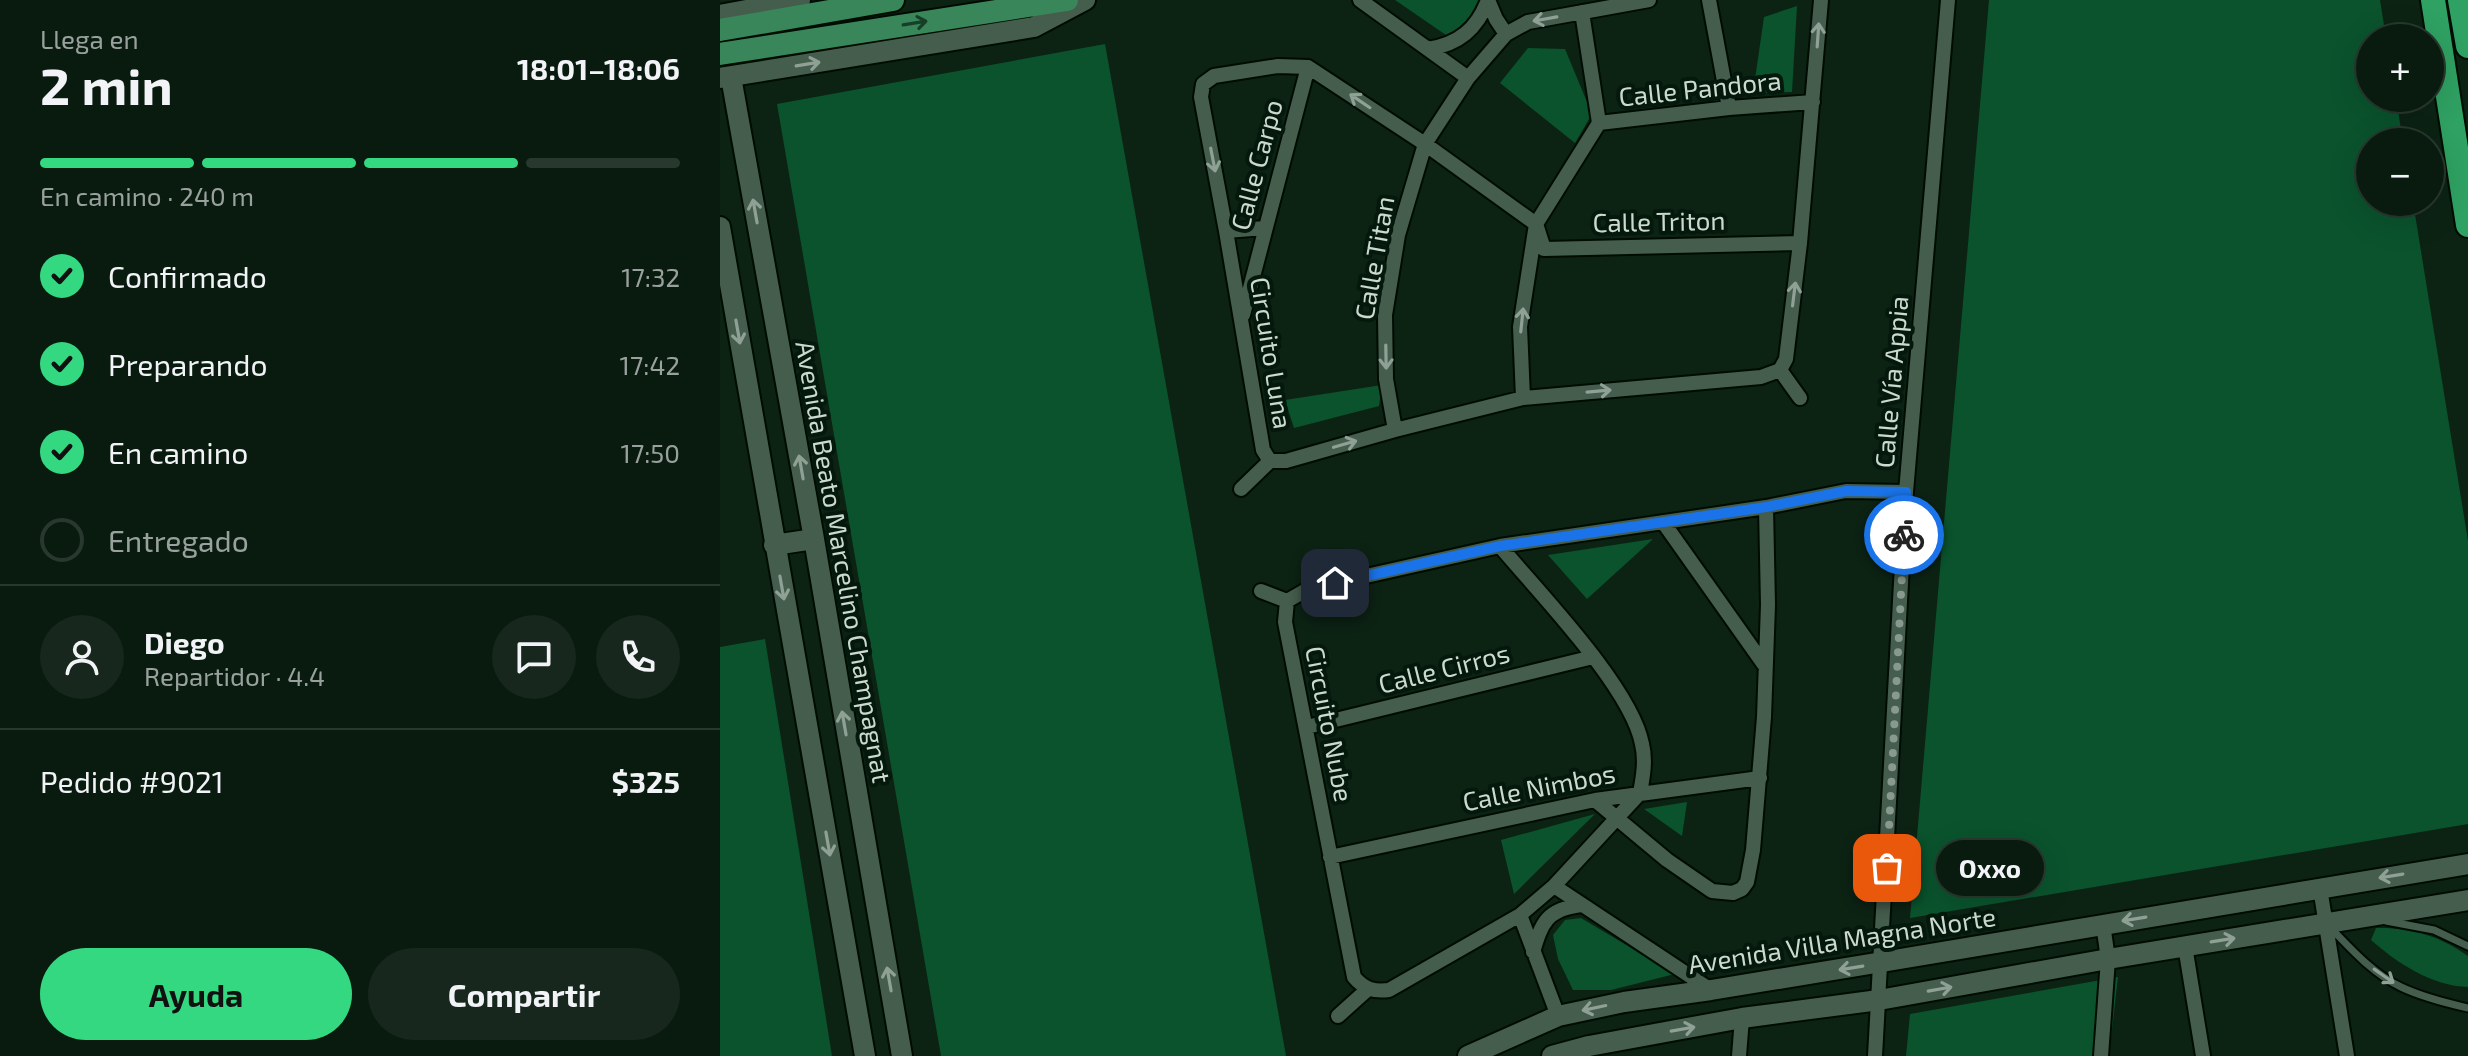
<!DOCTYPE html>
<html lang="es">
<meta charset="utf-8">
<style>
:root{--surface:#091a0f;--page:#17271d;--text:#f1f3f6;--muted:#99a19e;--line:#29382f;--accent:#34d881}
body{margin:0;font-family:"Exo 2",sans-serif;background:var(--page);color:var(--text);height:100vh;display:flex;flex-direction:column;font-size:30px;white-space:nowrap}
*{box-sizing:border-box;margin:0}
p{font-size:26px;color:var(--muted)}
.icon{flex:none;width:44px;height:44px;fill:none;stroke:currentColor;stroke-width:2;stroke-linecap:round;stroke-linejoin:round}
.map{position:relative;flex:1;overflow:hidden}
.details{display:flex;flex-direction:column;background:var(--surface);width:720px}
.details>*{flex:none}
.fabs{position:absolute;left:1636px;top:24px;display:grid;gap:16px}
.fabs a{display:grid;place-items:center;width:88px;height:88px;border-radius:50%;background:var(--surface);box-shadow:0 8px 32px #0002,0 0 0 2px var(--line);font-size:40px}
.pin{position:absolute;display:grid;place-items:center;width:68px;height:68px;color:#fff;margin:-34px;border-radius:16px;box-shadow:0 4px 12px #0006}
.courier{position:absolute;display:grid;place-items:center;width:80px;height:80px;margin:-40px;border:6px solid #1a73e8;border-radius:50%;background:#fff;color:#222;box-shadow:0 2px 10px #0007}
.bubble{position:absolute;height:56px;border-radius:28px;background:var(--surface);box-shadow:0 8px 32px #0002,0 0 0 2px var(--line);font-size:26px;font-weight:700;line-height:56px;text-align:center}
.headline em{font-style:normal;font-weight:700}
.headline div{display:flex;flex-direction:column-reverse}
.headline{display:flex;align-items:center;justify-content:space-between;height:136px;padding:0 40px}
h1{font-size:52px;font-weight:700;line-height:60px}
.bar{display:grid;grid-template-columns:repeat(4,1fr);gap:12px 8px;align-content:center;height:96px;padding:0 40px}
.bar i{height:10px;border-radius:6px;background:var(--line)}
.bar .on{background:var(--accent)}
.bar p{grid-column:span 4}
.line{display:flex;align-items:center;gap:20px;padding:0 40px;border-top:2px solid var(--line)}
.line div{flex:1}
.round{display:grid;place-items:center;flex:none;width:84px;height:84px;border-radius:42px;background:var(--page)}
ol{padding:0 40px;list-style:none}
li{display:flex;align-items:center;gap:24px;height:88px}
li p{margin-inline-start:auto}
li .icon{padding:8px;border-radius:50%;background:var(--accent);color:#111;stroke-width:4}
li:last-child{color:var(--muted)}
li i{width:44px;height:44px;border:4px solid var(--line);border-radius:50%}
.cta{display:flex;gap:16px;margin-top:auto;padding:16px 40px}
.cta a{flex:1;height:92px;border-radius:48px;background:var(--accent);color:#111;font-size:32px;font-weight:700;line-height:92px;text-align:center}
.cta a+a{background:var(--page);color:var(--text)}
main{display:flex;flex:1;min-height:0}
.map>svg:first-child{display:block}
.green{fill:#0a532d}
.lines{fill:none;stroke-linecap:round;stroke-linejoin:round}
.lane-casing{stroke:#000c02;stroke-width:11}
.street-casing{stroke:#000c02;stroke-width:18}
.secondary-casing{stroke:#000c02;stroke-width:24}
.primary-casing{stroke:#000c02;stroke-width:26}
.highway-casing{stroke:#000c02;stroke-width:28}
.lane{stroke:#455d4c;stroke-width:7}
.street{stroke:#455d4c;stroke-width:14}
.secondary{stroke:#455d4c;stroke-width:20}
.primary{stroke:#388659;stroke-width:22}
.highway{stroke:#2fa162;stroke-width:24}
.oneway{stroke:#8fa194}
.oneway2{stroke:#163f27}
.done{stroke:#88998e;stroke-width:8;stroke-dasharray:0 14.4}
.route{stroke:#1a73e8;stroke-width:10}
.labels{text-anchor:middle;stroke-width:8;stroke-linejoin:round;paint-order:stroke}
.street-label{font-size:26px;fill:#cbd9cf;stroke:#04190c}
</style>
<main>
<section class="details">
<div class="headline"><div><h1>2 min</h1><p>Llega en</p></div><em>18:01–18:06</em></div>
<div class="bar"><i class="on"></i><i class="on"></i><i class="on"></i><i></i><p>En camino · 240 m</p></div>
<ol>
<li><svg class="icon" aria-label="check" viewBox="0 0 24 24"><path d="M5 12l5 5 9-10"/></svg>Confirmado<p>17:32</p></li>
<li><svg class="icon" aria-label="check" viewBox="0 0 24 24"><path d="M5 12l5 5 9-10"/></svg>Preparando<p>17:42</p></li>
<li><svg class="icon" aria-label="check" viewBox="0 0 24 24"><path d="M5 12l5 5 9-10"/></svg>En camino<p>17:50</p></li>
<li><i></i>Entregado</li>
</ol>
<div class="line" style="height:144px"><a class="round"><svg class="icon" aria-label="person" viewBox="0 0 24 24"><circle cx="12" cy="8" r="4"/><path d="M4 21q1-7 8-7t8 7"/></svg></a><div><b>Diego</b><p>Repartidor · 4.4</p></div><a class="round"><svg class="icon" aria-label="chat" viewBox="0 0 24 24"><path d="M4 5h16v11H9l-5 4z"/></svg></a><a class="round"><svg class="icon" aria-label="phone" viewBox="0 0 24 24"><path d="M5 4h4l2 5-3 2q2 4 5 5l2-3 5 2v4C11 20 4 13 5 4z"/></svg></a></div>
<div class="line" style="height:104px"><div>Pedido #9021</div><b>$325</b></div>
<div class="cta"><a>Ayuda</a><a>Compartir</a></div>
</section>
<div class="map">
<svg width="1748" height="1056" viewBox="0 0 1748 1056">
<rect width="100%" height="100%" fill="#0c2314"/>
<path class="green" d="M675,0H759L752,22L726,35Z
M1269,0H1660L1666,38H1650V98H1676L1683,142H1650V202H1693L1748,541V824L1190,918Z
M1077,6L1072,92L1033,93L1044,17Z
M385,44L566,1056H221L57,104Z
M808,48L845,49L872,114L855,143L780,83Z
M662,385L659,406L574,428L565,400Z
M933,539L867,599L828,555Z
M45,639L112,1056H0V647Z
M967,802L962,836L924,809Z
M875,814L794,894L781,840Z
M861,918L955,974L891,990H853L838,959L833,935L845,920Z
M1656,928C1689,927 1721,936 1748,956V987C1712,986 1677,963 1651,940Z
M1398,977L1389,1056H1186L1190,1014Z"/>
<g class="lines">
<defs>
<path id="lane" d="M1666,921L1714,930L1748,946
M1608,925C1630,948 1652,973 1681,987C1702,997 1726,1003 1748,1008"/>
<path id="street" d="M640,0L748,78
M768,0L776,19L786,34
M989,0L1009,108
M862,12L879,123
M708,49C739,44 757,29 768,0
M879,123L1009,108L1093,102
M506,231L545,228
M523,315L588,67
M1060,370L1080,398
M803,398L800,327L816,224L879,123
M675,430L666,379L665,315L678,235L705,144L748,78L786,34L808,22L929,0
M550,461L543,450L506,231L481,97L483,84L494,76L558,66L588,67L705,144L816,224L824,249L1080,243
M550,461H566L675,430L803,398L1041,377L1060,370L1066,359L1080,243L1101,0
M521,489L550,461
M943,522L1045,666
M541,591L567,601
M567,601L565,622L634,977C644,989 654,992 669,990L800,915L834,886L920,793C923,777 926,760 922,744C911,687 819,593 780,546
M567,601L588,589L780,546L1046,507L1126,491L1186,492
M587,727L873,657
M875,800L947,860L992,891L1013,893L1022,889L1027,882L1033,850L1044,717L1048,605L1046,507
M610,857L875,800L1040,778
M834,886L991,990
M1600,888L1627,1056
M800,915L838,1016
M1465,946L1483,1056
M813,952C822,922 827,909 862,905
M618,1016L648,989
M1019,1056L1022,1018
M1155,1056L1186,492L1228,0
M1381,1056L1388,959L1383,924"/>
<path id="secondary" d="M0,15L80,0
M11,77L94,539L182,1056
M0,78L314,27L365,0
M0,227L145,1056
M54,545L94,539
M748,1056L838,1016L904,1002L991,990L1162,962L1748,864
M832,1056L869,1046L1022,1018L1159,1000L1388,959L1748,900"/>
<path id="primary" d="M0,30L173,0
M0,54L347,0"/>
<path id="highway" d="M1713,0L1748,225
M1740,0L1748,46"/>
</defs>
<use href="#lane" class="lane-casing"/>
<use href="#street" class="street-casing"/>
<use href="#secondary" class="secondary-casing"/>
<use href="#primary" class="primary-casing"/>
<use href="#highway" class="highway-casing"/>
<use href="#lane" class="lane"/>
<use href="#street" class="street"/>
<use href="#secondary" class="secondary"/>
<use href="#primary" class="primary"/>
<use href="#highway" class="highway"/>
</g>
<defs><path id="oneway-shaft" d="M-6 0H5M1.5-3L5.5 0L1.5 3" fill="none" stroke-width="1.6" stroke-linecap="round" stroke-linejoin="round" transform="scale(2)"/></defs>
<g class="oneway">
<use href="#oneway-shaft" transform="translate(825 19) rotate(170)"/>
<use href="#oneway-shaft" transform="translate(1098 35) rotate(-86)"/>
<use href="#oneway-shaft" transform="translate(88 64) rotate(-9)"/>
<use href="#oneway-shaft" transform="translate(640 101) rotate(-146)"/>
<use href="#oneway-shaft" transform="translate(493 160) rotate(79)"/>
<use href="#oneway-shaft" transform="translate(35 211) rotate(-100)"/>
<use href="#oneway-shaft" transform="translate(1074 294) rotate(-83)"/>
<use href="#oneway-shaft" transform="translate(802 320) rotate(-84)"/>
<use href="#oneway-shaft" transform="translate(18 332) rotate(80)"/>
<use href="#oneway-shaft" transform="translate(666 357) rotate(89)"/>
<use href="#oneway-shaft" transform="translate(879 391) rotate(-5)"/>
<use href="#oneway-shaft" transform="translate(625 444) rotate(-16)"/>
<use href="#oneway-shaft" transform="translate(81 467) rotate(-100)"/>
<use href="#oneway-shaft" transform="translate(62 588) rotate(80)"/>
<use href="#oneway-shaft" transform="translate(124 723) rotate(-100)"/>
<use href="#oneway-shaft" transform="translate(108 844) rotate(80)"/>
<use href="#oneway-shaft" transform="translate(1671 876) rotate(171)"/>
<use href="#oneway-shaft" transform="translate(1414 919) rotate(171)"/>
<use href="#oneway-shaft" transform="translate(1503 940) rotate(-9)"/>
<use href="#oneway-shaft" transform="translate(1131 968) rotate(171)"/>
<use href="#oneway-shaft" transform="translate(1664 976) rotate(35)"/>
<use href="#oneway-shaft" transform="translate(169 979) rotate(-100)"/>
<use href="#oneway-shaft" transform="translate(1220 989) rotate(-10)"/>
<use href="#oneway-shaft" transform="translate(874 1008) rotate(168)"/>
<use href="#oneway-shaft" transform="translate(963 1029) rotate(-10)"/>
</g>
<use class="oneway2" href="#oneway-shaft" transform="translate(195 23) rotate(-9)"/>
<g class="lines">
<path class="done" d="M1167,868L1184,535"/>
<path class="route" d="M615,583L780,546L1046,507L1126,491L1186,492L1184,535"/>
</g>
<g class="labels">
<g class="street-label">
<text transform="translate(980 89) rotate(-6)" y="9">Calle Pandora</text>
<text transform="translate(537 165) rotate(-75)" y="9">Calle Carpo</text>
<text transform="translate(939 222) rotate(-1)" y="9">Calle Triton</text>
<text transform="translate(655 258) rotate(-80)" y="9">Calle Titan</text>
<text transform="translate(551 353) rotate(81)" y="9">Circuito Luna</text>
<text transform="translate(1172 382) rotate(-85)" y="9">Calle Vía Appia</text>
<text transform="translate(123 562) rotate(80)" y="9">Avenida Beato Marcelino Champagnat</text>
<text transform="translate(724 669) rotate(-14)" y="9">Calle Cirros</text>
<text transform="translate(609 724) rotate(79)" y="9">Circuito Nube</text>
<text transform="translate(819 788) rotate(-11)" y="9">Calle Nimbos</text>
<text transform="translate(1122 941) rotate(-9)" y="9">Avenida Villa Magna Norte</text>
</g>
</g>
</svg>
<div class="fabs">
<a>+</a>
<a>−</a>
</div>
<div class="pin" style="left:1167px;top:868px;background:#ea580c"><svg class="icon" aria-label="bag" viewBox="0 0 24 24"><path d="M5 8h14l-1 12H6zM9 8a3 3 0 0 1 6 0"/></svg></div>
<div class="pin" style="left:615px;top:583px;background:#1f2937"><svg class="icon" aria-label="home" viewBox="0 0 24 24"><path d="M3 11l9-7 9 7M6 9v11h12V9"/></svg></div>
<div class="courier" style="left:1184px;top:535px"><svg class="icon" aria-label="bike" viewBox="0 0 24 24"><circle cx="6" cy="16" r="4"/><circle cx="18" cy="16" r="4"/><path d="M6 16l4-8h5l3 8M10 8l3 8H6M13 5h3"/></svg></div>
<div class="bubble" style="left:1216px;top:840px;width:108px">Oxxo</div>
</div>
</main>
